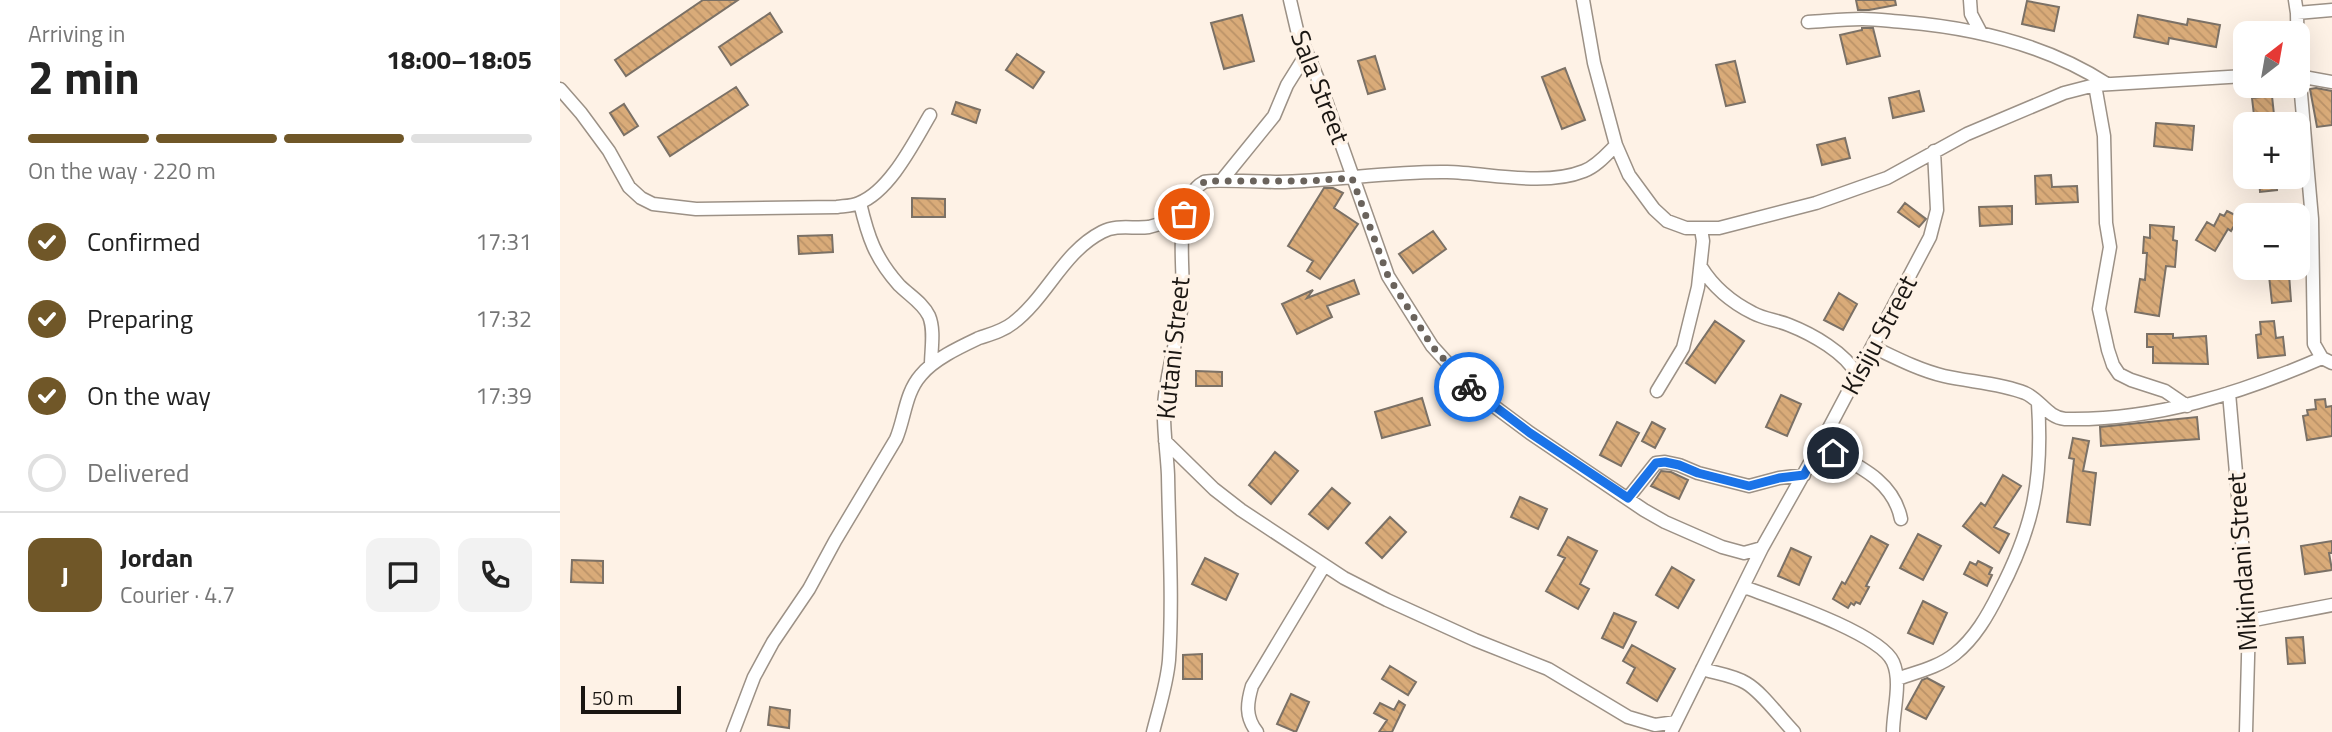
<!DOCTYPE html>
<meta charset="utf-8">
<style>
:root{--surface:#fff;--page:#f2f2f2;--text:#222;--muted:#767676;--line:#e0e0e0;--accent:#705728}
body{margin:0;font-family:"Titillium Web",sans-serif;background:var(--page);color:var(--text);height:100vh;display:flex;flex-direction:column;font-size:26px;white-space:nowrap}
*{box-sizing:border-box;margin:0}
p{font-size:23px;color:var(--muted)}
.icon{flex:none;width:38px;height:38px;fill:none;stroke:currentColor;stroke-width:2;stroke-linecap:round;stroke-linejoin:round}
.map{position:relative;flex:1;overflow:hidden}
.panel{display:flex;flex-direction:column;background:var(--surface);width:560px}
.panel>*{flex:none}
.needle{width:46px;rotate:31deg}
.controls{position:absolute;left:1673px;top:21px;display:grid;gap:14px}
.controls a{display:grid;place-items:center;width:77px;height:77px;border-radius:14px;background:var(--surface);box-shadow:0 7px 28px #0002;font-size:35px}
.scale{position:absolute;left:21px;bottom:18px;width:100px;box-sizing:border-box;padding-left:7px;border:4px solid #1a1612;border-top:0;font-size:19px;line-height:24px;white-space:nowrap;color:#1a1612;-webkit-text-stroke:5px #fef2e6;paint-order:stroke}
.pin{position:absolute;display:grid;place-items:center;width:60px;height:60px;color:#fff;margin:-30px;border:4px solid #fff;border-radius:50%;box-shadow:0 2px 7px #0007}
.courier{position:absolute;display:grid;place-items:center;width:70px;height:70px;margin:-35px;border:5px solid #1a73e8;border-radius:50%;background:#fff;color:#222;box-shadow:0 2px 9px #0007}
.summary em{font-style:normal;font-weight:700}
.summary div{display:flex;flex-direction:column-reverse}
.summary{display:flex;align-items:center;justify-content:space-between;height:119px;padding:0 28px}
h1{font-size:46px;font-weight:700;line-height:52px}
.bar{display:grid;grid-template-columns:repeat(4,1fr);gap:10px 7px;align-content:center;height:84px;padding:0 28px}
.bar i{height:9px;border-radius:5px;background:var(--line)}
.bar .selected{background:var(--accent)}
.bar p{grid-column:span 4}
.line{display:flex;align-items:center;gap:18px;padding:0 28px;border-top:2px solid var(--line)}
.line div{flex:1}
.round{display:grid;place-items:center;flex:none;width:74px;height:74px;border-radius:14px;background:var(--page)}
ol{padding:0 28px;list-style:none}
li{display:flex;align-items:center;gap:21px;height:77px}
li p{margin-inline-start:auto}
li .icon{padding:7px;border-radius:50%;background:var(--accent);color:#fff;stroke-width:4}
li:last-child{color:var(--muted)}
li i{width:38px;height:38px;border:4px solid var(--line);border-radius:50%}
main{display:flex;flex:1;min-height:0}
.map>svg:first-child{display:block}
.building{fill:url(#building-back-hatch);stroke:#7b7166;stroke-width:2}
.lines{fill:none;stroke-linecap:round;stroke-linejoin:round}
.minor-casing{stroke:#9c9186;stroke-width:15}
.minor{stroke:#fff;stroke-width:12}
.done{stroke:#6a635c;stroke-width:7;stroke-dasharray:0 12.6}
.route{stroke:#1a73e8;stroke-width:9}
.labels{text-anchor:middle;stroke-width:7;stroke-linejoin:round;paint-order:stroke}
.street-label{font-size:26px;fill:#1a1612;stroke:#fef2e6}
</style>
<main>
<section class="panel">
<div class="summary"><div><h1>2 min</h1><p>Arriving in</p></div><em>18:00–18:05</em></div>
<div class="bar"><i class="selected"></i><i class="selected"></i><i class="selected"></i><i></i><p>On the way · 220 m</p></div>
<ol>
<li><svg class="icon" aria-label="check" viewBox="0 0 24 24"><path d="M5 12l5 5 9-10"/></svg>Confirmed<p>17:31</p></li>
<li><svg class="icon" aria-label="check" viewBox="0 0 24 24"><path d="M5 12l5 5 9-10"/></svg>Preparing<p>17:32</p></li>
<li><svg class="icon" aria-label="check" viewBox="0 0 24 24"><path d="M5 12l5 5 9-10"/></svg>On the way<p>17:39</p></li>
<li><i></i>Delivered</li>
</ol>
<div class="line" style="height:126px"><b class="round" style="background:var(--accent);color:#fff">J</b><div><b>Jordan</b><p>Courier · 4.7</p></div><a class="round"><svg class="icon" aria-label="chat" viewBox="0 0 24 24"><path d="M4 5h16v11H9l-5 4z"/></svg></a><a class="round"><svg class="icon" aria-label="phone" viewBox="0 0 24 24"><path d="M5 4h4l2 5-3 2q2 4 5 5l2-3 5 2v4C11 20 4 13 5 4z"/></svg></a></div>
</section>
<div class="map">
<svg width="1772" height="732" viewBox="0 0 1772 732">
<defs>
<pattern id="building-back-hatch" width="6" height="6" patternUnits="userSpaceOnUse" patternTransform="scale(1.75)"><rect width="6" height="6" fill="#d9ab79"/><path d="M-1 5l2 2M0 0l6 6M5-1l2 2" fill="none" stroke="#ba9268"/></pattern>
</defs>
<rect width="100%" height="100%" fill="#fef2e6"/>
<path class="building" d="M143,0H178L66,76L55,60Z
M1296,0H1335L1336,5L1309,10H1298Z
M1467,1L1499,7L1494,31L1462,24Z
M210,13L222,32L171,65L159,47Z
M682,15L694,61L664,69L651,23Z
M1578,15L1627,25L1628,19L1660,25L1656,47L1609,38L1608,44L1574,37Z
M1302,28H1313L1320,56L1287,64L1280,35L1302,30Z
M457,54L484,72L473,88L446,70Z
M815,56L825,89L808,94L798,61Z
M1175,61L1185,102L1166,106L1156,65Z
M1005,68L1025,120L1002,129L982,77Z
M176,87L188,105L110,156L98,137Z
M1756,88L1772,91V125L1757,127L1750,89Z
M1359,91L1364,111L1333,118L1329,98Z
M1712,96L1715,124H1695L1692,98Z
M396,102L420,110L416,123L392,114Z
M64,104L78,126L64,135L50,113Z
M1596,123L1634,126L1632,150L1594,146Z
M1285,138L1290,158L1262,165L1257,145Z
M1491,175L1492,187L1517,186L1518,202L1476,204L1475,176Z
M1699,177H1716L1717,190L1700,192Z
M764,188H773L783,193L774,208L798,224L760,279L747,271L753,261L728,246Z
M352,198L385,199V217H352Z
M1345,203L1366,219L1359,227L1338,212Z
M1452,206V224L1420,226L1419,207Z
M1667,211L1679,217L1671,231L1668,229L1655,251L1636,240L1647,222L1654,226L1660,214L1664,216Z
M1590,225L1614,227L1613,240L1617,241L1615,267L1606,266L1599,316L1575,312L1580,279L1585,280L1587,253H1583L1584,237L1590,238Z
M873,231L886,249L853,273L839,254Z
M272,235L273,252L239,254L238,236Z
M1729,274L1731,301L1712,303L1709,276Z
M794,280L799,294L767,306L772,317L737,334L722,304L753,290L747,298Z
M1279,293L1297,304L1283,330L1264,320Z
M1155,321L1184,341L1155,383L1126,363Z
M1714,321L1716,338L1723,337L1725,355L1698,358L1696,335L1701,334L1700,322Z
M1587,334H1613V338L1646,336L1648,364L1593,363V347H1587Z
M636,371L662,372V386H636Z
M1221,395L1241,404L1227,436L1206,427Z
M862,398L870,425L822,438L815,412Z
M1765,399L1766,407L1772,406V436L1747,440L1743,416L1748,415L1747,410L1756,409L1755,400Z
M1637,417L1639,439L1541,446L1540,427Z
M1057,422L1079,433L1061,466L1040,455Z
M1092,422L1105,429L1095,448L1082,441Z
M1513,438L1529,441L1523,471L1536,473L1530,525L1507,522L1514,459L1509,458Z
M715,452L738,471L711,504L689,485Z
M1101,471L1111,472L1128,480L1119,499L1091,486Z
M1443,475L1461,486L1434,527L1449,534L1439,553L1403,526L1421,503L1425,506Z
M772,488L790,503L768,529L749,514Z
M960,497L987,509L978,529L951,517Z
M830,517L846,532L822,558L806,543Z
M1358,534L1381,546L1363,580L1340,568Z
M1311,536L1328,545L1306,586L1309,587L1300,604L1296,602L1294,605L1291,603L1288,608L1273,599L1282,582L1285,584Z
M1008,537L1037,551L1020,584L1029,589L1018,609L986,591L1005,558L998,555Z
M1772,541V553H1769L1772,570L1745,574L1741,546Z
M1231,548L1251,557L1239,585L1218,576Z
M645,558L678,574L666,600L632,584Z
M12,560L43,561V583L11,582Z
M1418,561L1432,568L1429,574L1432,575L1427,586L1404,574L1410,562L1416,565Z
M1112,567L1134,580L1118,608L1096,595Z
M1363,601L1387,613L1373,644L1348,633Z
M1054,613L1076,622L1063,648L1042,638Z
M1743,637L1745,663L1728,664L1726,638Z
M1072,645L1115,669L1097,701L1067,683L1075,668L1063,661Z
M642,654V679H623V655Z
M830,666L856,682L848,695L822,679Z
M1367,678L1384,687L1366,719L1346,709L1362,680Z
M731,694L749,702L736,732L717,724Z
M839,701L845,705L832,732H819L827,720L814,713L820,703L834,710Z
M210,707L230,710L229,728L208,725Z"/>
<g class="lines">
<defs>
<path id="minor" d="M730,0L737,30L760,84L828,276L872,346L911,389L970,433L1084,510L1105,522L1162,547L1184,553L1202,548
M1023,0L1034,63L1056,145L1069,175L1094,209L1107,221L1126,228H1159L1256,203L1301,187L1327,178L1407,134L1504,93L1535,85L1685,76
M1410,0L1411,14L1421,33
M1735,0L1737,13L1738,68
M1737,13L1772,10
M1248,22C1266,21 1284,19 1302,19C1316,19 1330,21 1344,22C1415,28 1487,45 1547,84
M1738,76L1772,82
M1738,84L1741,94L1752,219L1754,344L1762,358L1772,363
M1535,85L1544,136L1546,223L1550,247L1539,309L1548,350L1553,365L1559,374L1571,380L1605,391L1627,406
M0,89L21,113L49,151L69,187L81,198L93,204L136,209L277,207C284,206 293,206 299,203C330,191 354,142 370,115
M662,180L714,116L727,85L747,53
M300,203C308,237 315,258 339,285C349,295 363,303 369,316C375,330 371,350 371,365
M1141,267C1154,288 1171,302 1193,313C1204,319 1217,320 1229,325C1252,334 1286,353 1297,375
M1313,347C1336,358 1359,370 1384,376C1410,382 1440,383 1465,393C1481,400 1487,417 1505,419C1595,421 1681,393 1762,358
M1097,391L1123,348L1138,287L1143,241L1141,229
M1669,393L1689,621L1686,732
M605,441L654,489L681,510L784,578L827,600L915,640L988,669L1068,717L1095,725L1116,722
M1260,445C1293,464 1333,478 1341,519
M1068,498L1096,463L1105,462L1119,465L1138,473L1189,486L1219,478L1244,475
M1184,587C1216,599 1320,633 1333,662C1342,682 1333,711 1333,732
M1689,621L1772,605
M1142,669C1155,673 1173,675 1186,683C1203,693 1219,717 1234,732
M1337,679C1357,672 1379,667 1395,654C1415,638 1428,615 1439,593C1474,526 1483,479 1478,403
M173,732L194,677L213,642L249,589L275,541L336,439C345,418 345,393 361,375C374,359 400,347 419,338C431,334 443,331 453,323C487,297 503,252 542,232C557,224 573,229 589,227C601,224 613,219 624,214
M593,732C599,708 607,684 609,660C613,599 609,536 608,475C607,452 603,429 604,406C606,371 619,337 622,302C626,270 610,201 644,182C650,179 707,182 718,182C775,181 831,171 887,172C929,173 984,187 1024,171C1037,166 1047,154 1056,145
M697,732C685,717 687,703 692,686L764,566
M1111,732L1202,548L1260,445L1370,237L1377,210L1374,151"/>
</defs>
<use href="#minor" class="minor-casing"/>
<use href="#minor" class="minor"/>
</g>
<g class="lines">
<path class="done" d="M624,214L633,193L645,181H747L792,178L828,276L872,346L909,387"/>
<path class="route" d="M909,387L970,433L1068,498L1096,463L1105,462L1119,465L1138,473L1189,486L1219,478L1244,475L1260,445L1273,453"/>
</g>
<g class="labels">
<g class="street-label">
<text transform="translate(760 87) rotate(69)" y="9">Sala Street</text>
<text transform="translate(1319 335) rotate(-62)" y="9">Kisiju Street</text>
<text transform="translate(613 348) rotate(-84)" y="9">Kutani Street</text>
<text transform="translate(1682 562) rotate(-94)" y="9">Mikindani Street</text>
</g>
</g>
</svg>
<div class="controls">
<a><svg class="needle" viewBox="-14 -14 28 28"><path d="M0-13l5 13h-10z" fill="#e53935"/><path d="M0 13l5-13h-10z" fill="#767676"/></svg></a>
<a>+</a>
<a>−</a>
</div>
<div class="scale">50 m</div>
<div class="pin" style="left:624px;top:214px;background:#ea580c"><svg class="icon" aria-label="bag" viewBox="0 0 24 24"><path d="M5 8h14l-1 12H6zM9 8a3 3 0 0 1 6 0"/></svg></div>
<div class="pin" style="left:1273px;top:453px;background:#1f2937"><svg class="icon" aria-label="home" viewBox="0 0 24 24"><path d="M3 11l9-7 9 7M6 9v11h12V9"/></svg></div>
<div class="courier" style="left:909px;top:387px"><svg class="icon" aria-label="bike" viewBox="0 0 24 24"><circle cx="6" cy="16" r="4"/><circle cx="18" cy="16" r="4"/><path d="M6 16l4-8h5l3 8M10 8l3 8H6M13 5h3"/></svg></div>
</div>
</main>
